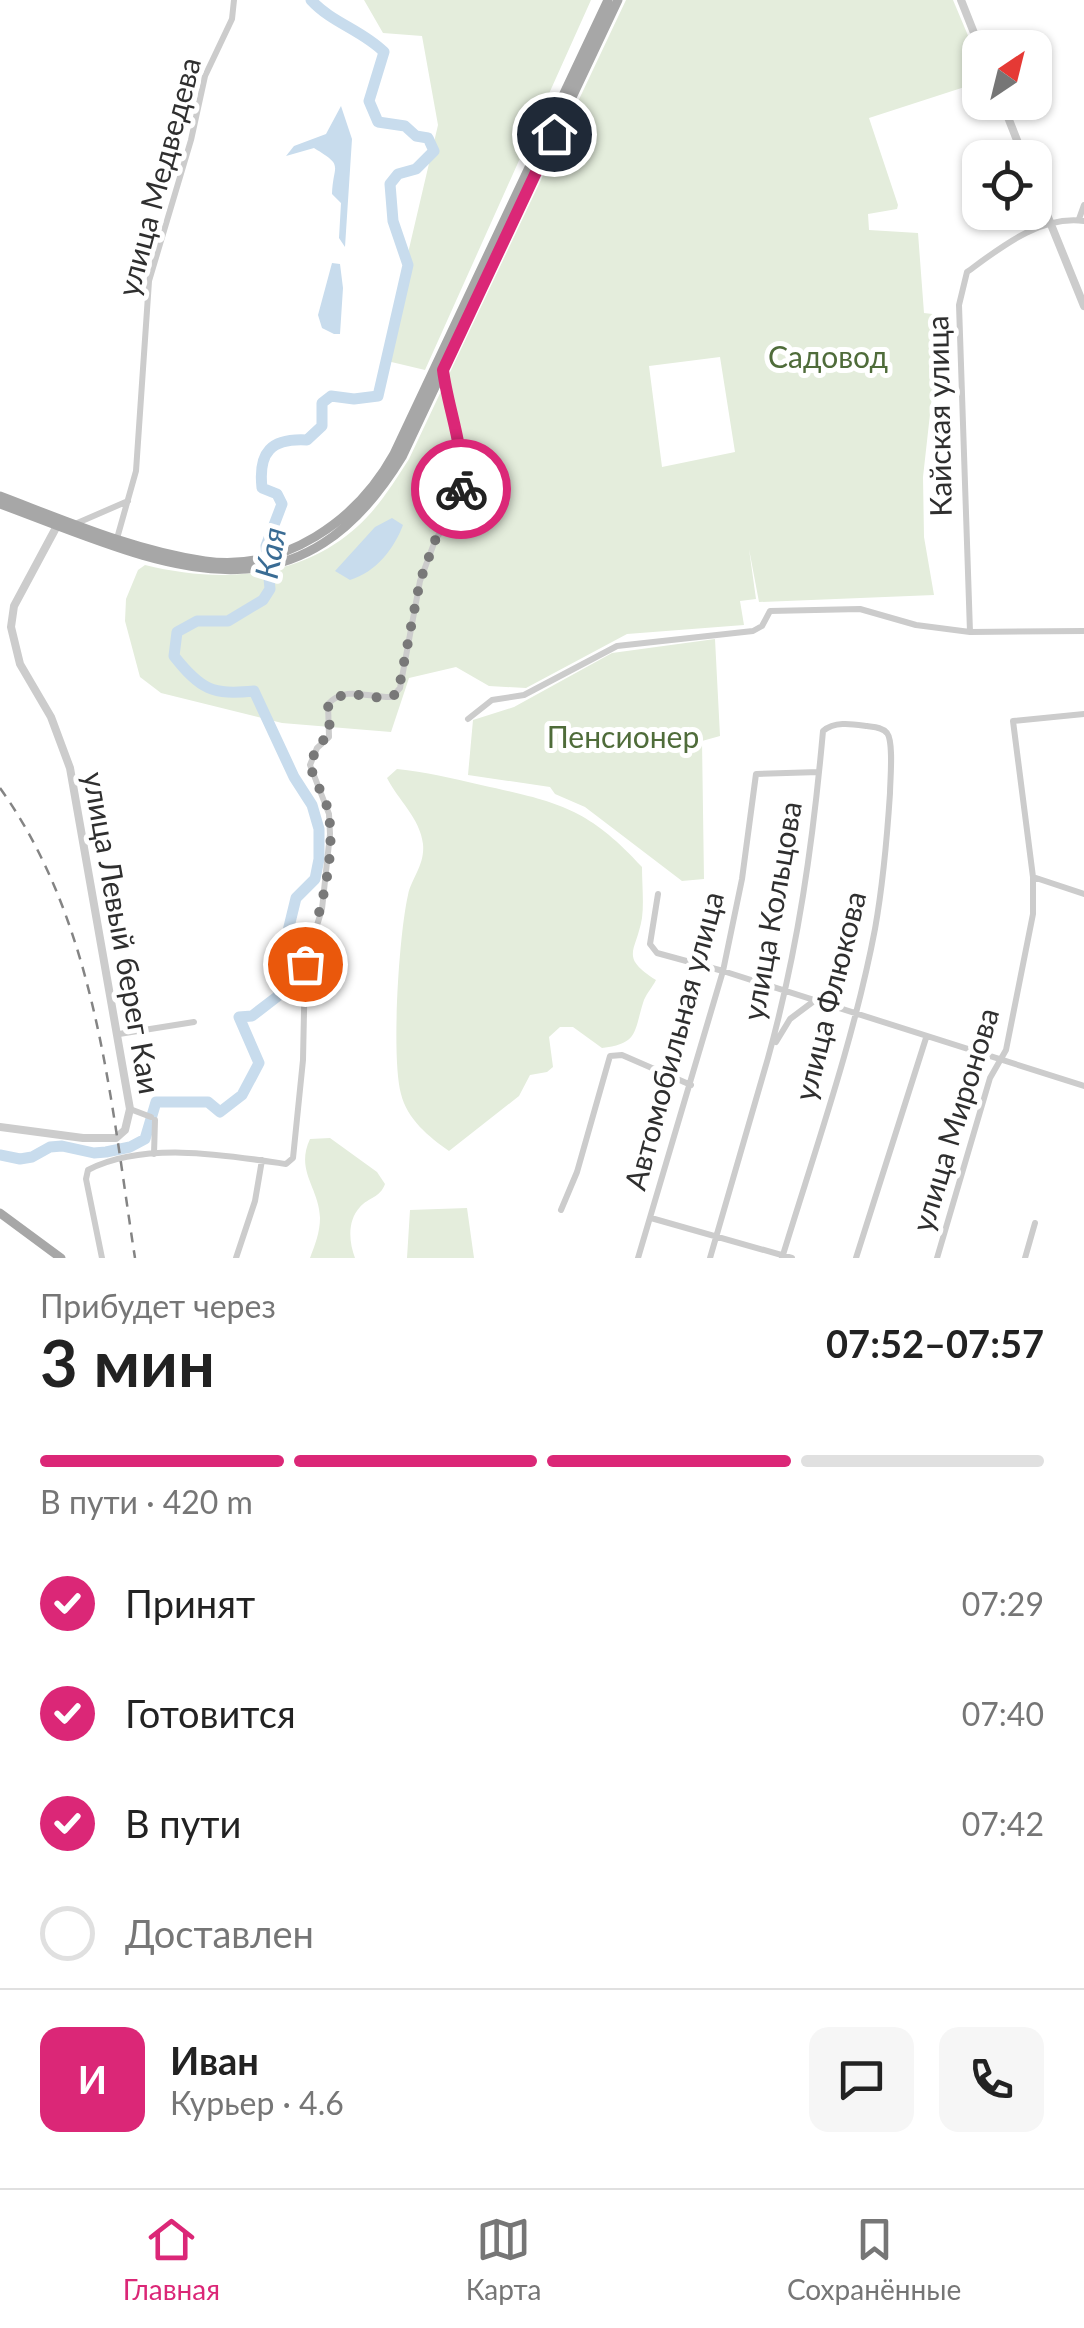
<!DOCTYPE html>
<html lang="ru">
<meta charset="utf-8">
<style>
:root{--surface:#fff;--page:#f6f6f6;--text:#222;--muted:#767676;--line:#e0e0e0;--accent:#db2777}
body{margin:0;font-family:Lato,sans-serif;background:var(--page);color:var(--text);height:100vh;display:flex;flex-direction:column;font-size:38px;white-space:nowrap}
*{box-sizing:border-box;margin:0}
p{font-size:32px;color:var(--muted)}
.icon{flex:none;width:55px;height:55px;fill:none;stroke:currentColor;stroke-width:2;stroke-linecap:round;stroke-linejoin:round}
.map{position:relative;height:1258px;overflow:hidden}
.side{display:flex;flex-direction:column;background:var(--surface);flex:1}
.side>*{flex:none}
.needle{width:65px;rotate:35deg}
.fabs{position:absolute;left:962px;top:30px;display:grid;gap:20px}
.fabs a{display:grid;place-items:center;width:90px;height:90px;border-radius:20px;background:var(--surface);box-shadow:0 2px 8px #0004;font-size:50px}
.pin{position:absolute;display:grid;place-items:center;width:85px;height:85px;color:#fff;margin:-42px;border:5px solid #fff;border-radius:50%;box-shadow:0 2px 10px #0007}
.courier{position:absolute;display:grid;place-items:center;width:100px;height:100px;margin:-50px;border:8px solid #db2777;border-radius:50%;background:#fff;color:#222;box-shadow:0 2px 12px #0007}
.overview em{font-style:normal;font-weight:700}
.overview div{display:flex;flex-direction:column-reverse}
.overview{display:flex;align-items:center;justify-content:space-between;height:170px;padding:0 40px}
h1{font-size:65px;font-weight:700;line-height:75px}
.bar{display:grid;grid-template-columns:repeat(4,1fr);gap:15px 10px;align-content:center;height:120px;padding:0 40px}
.bar i{height:12px;border-radius:8px;background:var(--line)}
.bar .selected{background:var(--accent)}
.bar p{grid-column:span 4}
.line{display:flex;align-items:center;gap:25px;padding:0 40px;border-top:2px solid var(--line)}
.line div{flex:1}
.round{display:grid;place-items:center;flex:none;width:105px;height:105px;border-radius:20px;background:var(--page)}
ol{padding:0 40px;list-style:none}
li{display:flex;align-items:center;gap:30px;height:110px}
li p{margin-inline-start:auto}
li .icon{padding:10px;border-radius:50%;background:var(--accent);color:#fff;stroke-width:4}
li:last-child{color:var(--muted)}
li i{width:55px;height:55px;border:5px solid var(--line);border-radius:50%}
.tabs{display:flex;justify-content:space-around;align-items:center;height:140px;border-top:2px solid var(--line);background:var(--surface);font-size:28px;color:var(--muted)}
.tabs a{display:grid;justify-items:center;gap:5px}
.tabs .selected{color:var(--accent)}
.map>svg:first-child{display:block}
.green{fill:#e4eddc;fill-rule:evenodd}
.water{fill:#c8dced}
.lines{fill:none;stroke-linecap:round;stroke-linejoin:round}
.river{stroke:#c8dced;stroke-width:11}
.minor{stroke:#ccc;stroke-width:6}
.tertiary{stroke:#ccc;stroke-width:8}
.primary{stroke:#a7a7a7;stroke-width:9}
.rail{stroke:#848484;stroke-width:2.5;stroke-dasharray:10 8;stroke-linecap:butt}
.done{stroke:#787878;stroke-width:10;stroke-dasharray:0 18}
.route{stroke:#db2777;stroke-width:12}
.labels{text-anchor:middle;stroke-width:10;stroke-linejoin:round;paint-order:stroke}
.street-label{font-size:30px;fill:#2f2f2f;stroke:#fff}
.park-label{font-size:30px;fill:#4f6c3a;stroke:#fff}
.water-label{font-size:32px;font-style:italic;fill:#3a6c94;stroke:#fff}
</style>
<div class="map">
<svg width="1084" height="1258" viewBox="0 0 1084 1258">
<rect width="100%" height="100%" fill="#fff"/>
<path class="green" d="M364,0H591L425,370L383,360L438,125L422,36L383,33Z
M626,0H953L980,64V82L869,118L898,205L897,209L868,214L869,230L918,233L924,313L941,315L923,477L924,537L934,595L759,602L749,549L756,599L740,601L744,625L627,634L526,688L489,686L456,667L409,678L391,732L282,723L161,693L140,677L125,621L126,599L138,570L145,565C218,583 299,580 358,526C379,507 394,482 409,459ZM720,357L735,452L662,467L649,366Z
M715,639L720,736L702,741L704,879L682,881L585,807L555,794L550,787L468,775L473,720L514,707L612,653Z
M397,769C425,772 452,778 481,785C557,802 587,807 642,867C642,884 644,902 642,918C636,953 619,956 656,980C652,988 645,995 643,1003C634,1032 638,1044 602,1048L573,1027H560L549,1037L553,1067L547,1072L530,1075L519,1096L449,1151C429,1137 407,1119 401,1094C391,1057 399,934 408,895C412,877 425,865 423,844C420,818 398,800 387,778Z
M330,1138L377,1172L385,1184C380,1198 369,1197 360,1207C347,1221 349,1242 355,1258H310C315,1245 320,1232 320,1218C319,1187 295,1171 310,1139Z
M467,1208L474,1258H407L410,1210Z"/>
<path class="water" d="M341,106L352,139L345,247L339,238L341,203L332,194C333,163 345,167 314,148L286,156L294,146L326,134Z
M332,263L340,264L343,288L340,334H334L322,328L318,315Z
M392,518L403,525C394,549 376,572 350,580L335,571L375,527Z"/>
<g class="lines">
<path class="river" d="M0,1155L20,1159L32,1157L50,1147L62,1146L94,1153L106,1152L130,1147L145,1139L156,1102H208L220,1112L242,1095L259,1063L239,1017L252,1016L278,996L291,960L287,935L296,898L315,879L319,859V829L312,805L294,777L254,691C212,695 201,690 174,656L177,632L197,621H228L263,600L270,589L266,546L282,504L277,494L262,488C258,452 271,438 307,440L322,426V403L331,396L354,399L378,396L408,265L393,221L390,184L398,174L416,169L434,151L428,138L416,136L405,126L378,122L369,101L384,52C362,30 332,23 311,0"/>
<path class="minor" d="M1079,219L1084,205
M75,524L128,501
M116,542L136,471L149,281L191,140L205,76L232,19L234,0
M970,632L959,305L967,272C1000,248 1040,215 1084,221
M468,719L492,700L524,695L617,646L753,631L762,626L770,611L860,609L916,625L970,632L1084,631
M1033,877L1084,894
M658,894L650,944L657,953L723,971L1084,1086
M119,1034L194,1022
M776,1042L790,1019L814,1001
M768,1058C798,950 813,842 823,731C835,721 852,724 867,726C874,727 882,727 887,733C894,742 890,781 890,793C887,839 883,884 875,929C854,1040 815,1150 782,1258
M130,1109L151,1117
M154,1154L155,1120
M561,1210L577,1172L610,1056L622,1055L691,1085
M651,1218L792,1258
M102,1258L86,1179L88,1170C144,1141 226,1155 286,1164L293,1158L303,1060L305,964L322,909L330,834L329,814L310,765L317,748L329,737L328,704C346,685 368,698 392,697L400,688L420,581L436,538L451,520L460,501V446L443,371
M236,1258L255,1201L262,1160
M638,1258L723,971L742,879L756,774L819,772
M710,1258L768,1058
M856,1258L926,1038
M937,1258L990,1078L1006,1050L1033,914V877L1013,721L1084,714
M1025,1258L1035,1223"/>
<path class="tertiary" d="M961,0L980,48
M1002,102L1024,158
M1035,185L1084,306
M0,1127L83,1138H116L125,1130L130,1109L70,768L51,717L20,664L11,627L14,606L58,524"/>
<path class="primary" d="M0,496C66,521 135,551 205,561C284,572 357,521 394,454L608,0
M0,504C157,562 293,636 402,457L618,0
M0,1213L61,1258"/>
<path class="rail" d="M0,788C97,924 110,1098 135,1258"/>
</g>
<g class="lines">
<path class="done" d="M305,964C317,918 336,866 329,816C327,798 314,783 310,764L317,748L330,732L328,704C350,682 375,707 398,693L420,581L436,538L451,520L460,501L461,489"/>
<path class="route" d="M461,489C465,447 448,410 443,370L554,134"/>
</g>
<g class="labels">
<g class="street-label">
<text transform="translate(160 177) rotate(-75)" y="10">улица Медведева</text>
<text transform="translate(940 416) rotate(-91)" y="10">Кайская улица</text>
<text transform="translate(773 911) rotate(-80)" y="10">улица Кольцова</text>
<text transform="translate(121 933) rotate(80)" y="10">улица Левый берег Каи</text>
<text transform="translate(831 996) rotate(-76)" y="10">улица Флюкова</text>
<text transform="translate(675 1041) rotate(-75)" y="10">Автомобильная улица</text>
<text transform="translate(956 1120) rotate(-73)" y="10">улица Миронова</text>
</g>
<g class="park-label">
<text x="828" y="368">Садовод</text>
<text x="623" y="748">Пенсионер</text>
</g>
<g class="water-label">
<text transform="translate(271 553) rotate(-80)" y="11">Кая</text>
</g>
</g>
</svg>
<div class="fabs">
<a><svg class="needle" viewBox="-14 -14 28 28"><path d="M0-13l5 13h-10z" fill="#e53935"/><path d="M0 13l5-13h-10z" fill="#767676"/></svg></a>
<a><svg class="icon" aria-label="locate" viewBox="0 0 24 24"><circle cx="12" cy="12" r="6"/><path d="M12 2v4M12 18v4M2 12h4M18 12h4"/></svg></a>
</div>
<div class="pin" style="left:305px;top:964px;background:#ea580c"><svg class="icon" aria-label="bag" viewBox="0 0 24 24"><path d="M5 8h14l-1 12H6zM9 8a3 3 0 0 1 6 0"/></svg></div>
<div class="pin" style="left:554px;top:134px;background:#1f2937"><svg class="icon" aria-label="home" viewBox="0 0 24 24"><path d="M3 11l9-7 9 7M6 9v11h12V9"/></svg></div>
<div class="courier" style="left:461px;top:489px"><svg class="icon" aria-label="bike" viewBox="0 0 24 24"><circle cx="6" cy="16" r="4"/><circle cx="18" cy="16" r="4"/><path d="M6 16l4-8h5l3 8M10 8l3 8H6M13 5h3"/></svg></div>
</div>
<section class="side">
<div class="overview"><div><h1>3 мин</h1><p>Прибудет через</p></div><em>07:52–07:57</em></div>
<div class="bar"><i class="selected"></i><i class="selected"></i><i class="selected"></i><i></i><p>В пути · 420 m</p></div>
<ol>
<li><svg class="icon" aria-label="check" viewBox="0 0 24 24"><path d="M5 12l5 5 9-10"/></svg>Принят<p>07:29</p></li>
<li><svg class="icon" aria-label="check" viewBox="0 0 24 24"><path d="M5 12l5 5 9-10"/></svg>Готовится<p>07:40</p></li>
<li><svg class="icon" aria-label="check" viewBox="0 0 24 24"><path d="M5 12l5 5 9-10"/></svg>В пути<p>07:42</p></li>
<li><i></i>Доставлен</li>
</ol>
<div class="line" style="height:180px"><b class="round" style="background:var(--accent);color:#fff">И</b><div><b>Иван</b><p>Курьер · 4.6</p></div><a class="round"><svg class="icon" aria-label="chat" viewBox="0 0 24 24"><path d="M4 5h16v11H9l-5 4z"/></svg></a><a class="round"><svg class="icon" aria-label="phone" viewBox="0 0 24 24"><path d="M5 4h4l2 5-3 2q2 4 5 5l2-3 5 2v4C11 20 4 13 5 4z"/></svg></a></div>
</section>
<nav class="tabs">
<a class="selected"><svg class="icon" aria-label="home" viewBox="0 0 24 24"><path d="M3 11l9-7 9 7M6 9v11h12V9"/></svg>Главная</a>
<a><svg class="icon" aria-label="map" viewBox="0 0 24 24"><path d="M3 6l6-2 6 2 6-2v14l-6 2-6-2-6 2zM9 4v14M15 6v14"/></svg>Карта</a>
<a><svg class="icon" aria-label="saved" viewBox="0 0 24 24"><path d="M7 4h10v16l-5-4-5 4z"/></svg>Сохранённые</a>
</nav>
